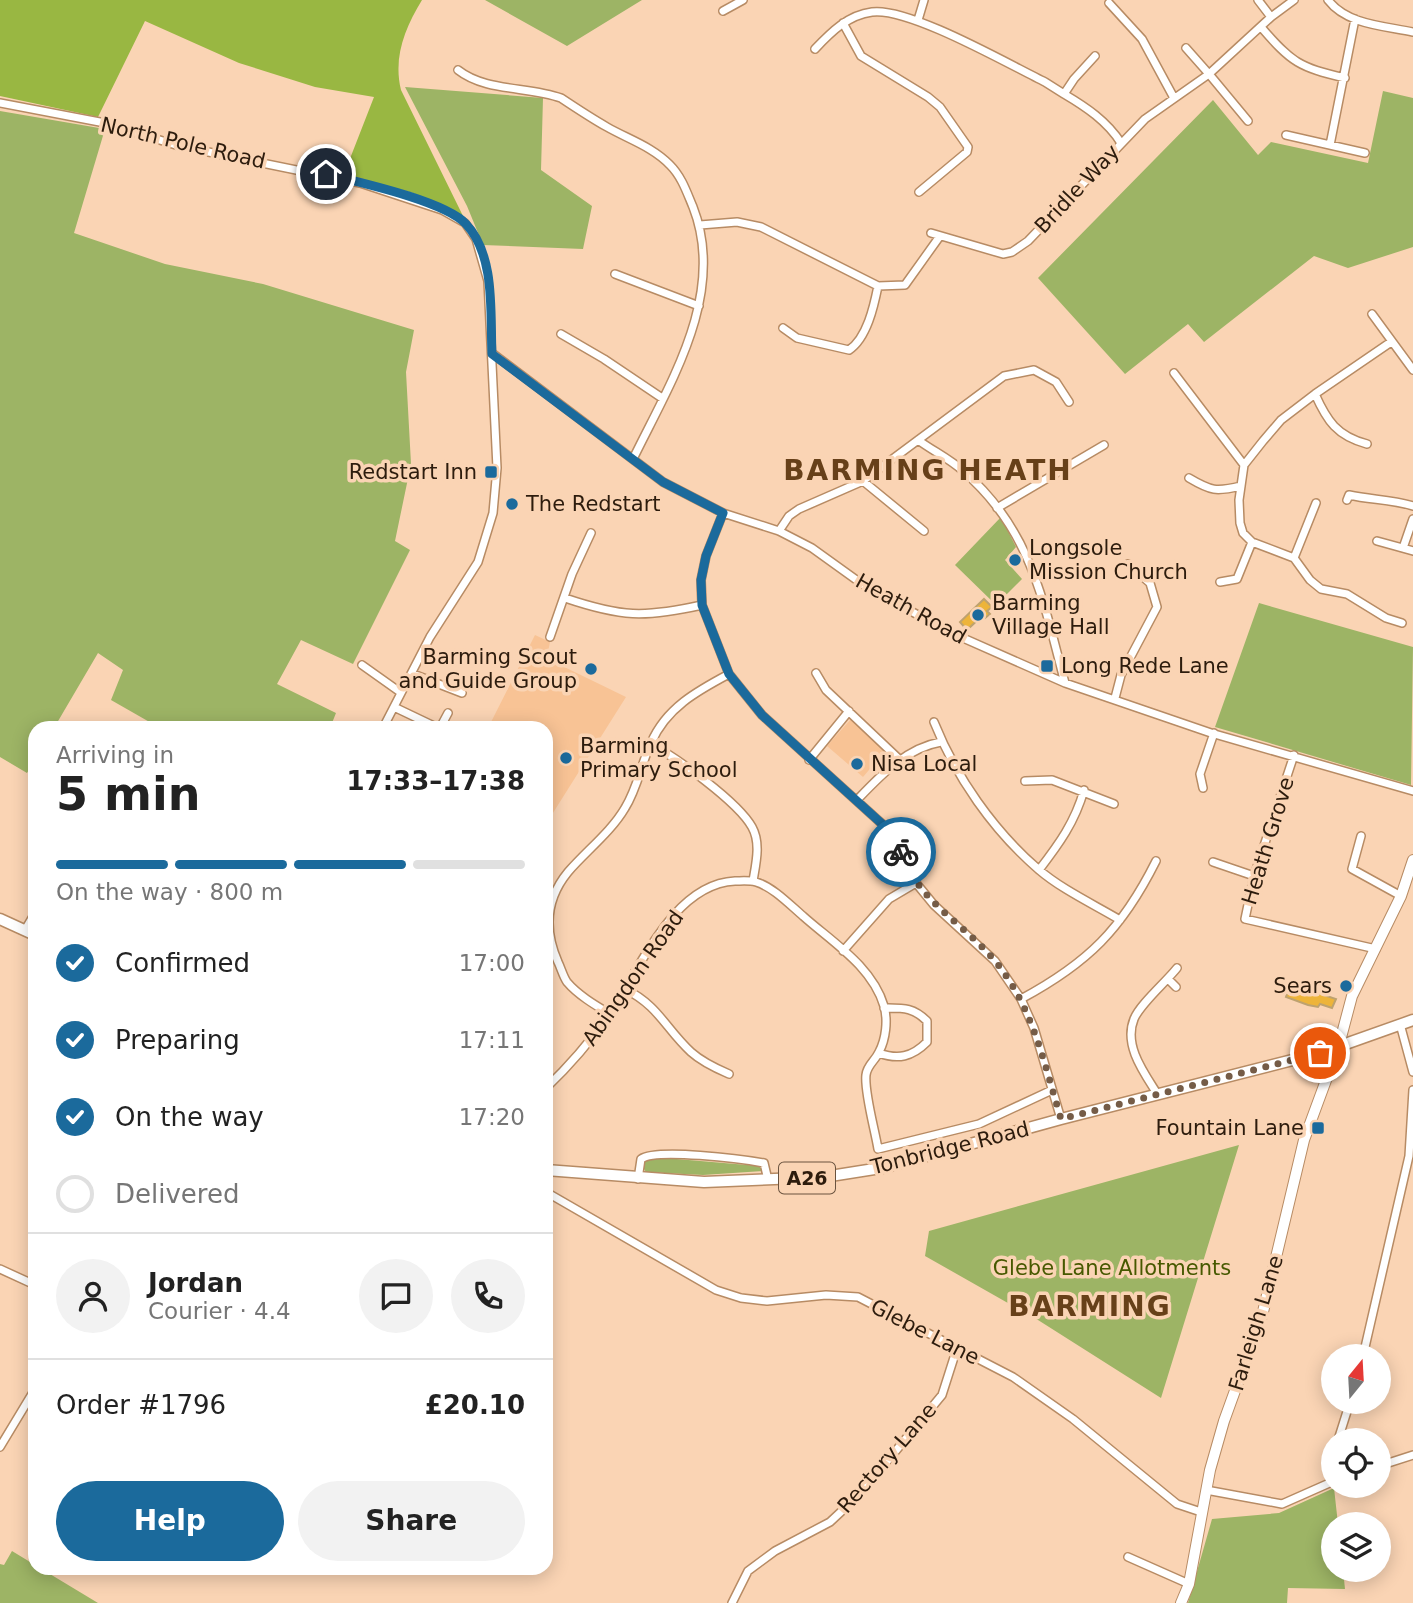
<!DOCTYPE html>
<meta charset="utf-8">
<style>
:root{--surface:#fff;--page:#f2f2f2;--text:#222;--muted:#767676;--line:#e0e0e0;--accent:#1b6a9c}
body{margin:0;font-family:"DejaVu Sans",sans-serif;background:var(--page);color:var(--text);height:100vh;display:flex;flex-direction:column;font-size:26px;white-space:nowrap}
*{box-sizing:border-box;margin:0}
p{font-size:23px;color:var(--muted)}
.icon{flex:none;width:38px;height:38px;fill:none;stroke:currentColor;stroke-width:2;stroke-linecap:round;stroke-linejoin:round}
.map{position:relative;flex:1;overflow:hidden}
.side{position:absolute;left:28px;top:721px;width:525px;height:854px;display:flex;flex-direction:column;background:var(--surface);border-radius:21px;box-shadow:0 4px 18px #0003}
.side>*{flex:none}
.needle{width:46px;rotate:18deg}
.controls{position:absolute;left:1321px;top:1344px;display:grid;gap:14px}
.controls a{display:grid;place-items:center;width:70px;height:70px;border-radius:50%;background:var(--surface);box-shadow:0 4px 18px #0003;font-size:35px}
.pin{position:absolute;display:grid;place-items:center;width:60px;height:60px;color:#fff;margin:-30px;border:4px solid #fff;border-radius:50%;box-shadow:0 2px 7px #0007}
.courier{position:absolute;display:grid;place-items:center;width:70px;height:70px;margin:-35px;border:5px solid #1b6a9c;border-radius:50%;background:#fff;color:#222;box-shadow:0 2px 9px #0007}
.headline em{font-style:normal;font-weight:800}
.headline div{display:flex;flex-direction:column-reverse}
.headline{display:flex;align-items:center;justify-content:space-between;height:119px;padding:0 28px}
h1{font-size:46px;font-weight:800;line-height:52px}
.bar{display:grid;grid-template-columns:repeat(4,1fr);gap:10px 7px;align-content:center;height:84px;padding:0 28px}
.bar i{height:9px;border-radius:5px;background:var(--line)}
.bar .selected{background:var(--accent)}
.bar p{grid-column:span 4}
.line{display:flex;align-items:center;gap:18px;padding:0 28px;border-top:2px solid var(--line)}
.line div{flex:1}
.round{display:grid;place-items:center;flex:none;width:74px;height:74px;border-radius:37px;background:var(--page)}
ol{padding:0 28px;list-style:none}
li{display:flex;align-items:center;gap:21px;height:77px}
li p{margin-inline-start:auto}
li .icon{padding:7px;border-radius:50%;background:var(--accent);color:#fff;stroke-width:4}
li:last-child{color:var(--muted)}
li i{width:38px;height:38px;border:4px solid var(--line);border-radius:50%}
.action{display:flex;gap:14px;margin-top:auto;padding:14px 28px}
.action a{flex:1;height:80px;border-radius:42px;background:var(--accent);color:#fff;font-size:28px;font-weight:800;line-height:80px;text-align:center}
.action a+a{background:var(--page);color:var(--text)}
.map>svg:first-child{display:block}
.built{fill:#f8c395}
.green{fill:#9db465}
.forest{fill:#99b742}
.building{fill:#edb43a;stroke:#bea26f;stroke-width:2}
.lines{fill:none;stroke-linecap:round;stroke-linejoin:round}
.street-casing{stroke:#b78b64;stroke-width:10}
.secondary-casing{stroke:#b78b64;stroke-width:12}
.primary-casing{stroke:#b78b64;stroke-width:13}
.street{stroke:#fff;stroke-width:7}
.secondary{stroke:#fff;stroke-width:10}
.primary{stroke:#fff;stroke-width:10}
.done{stroke:#755c47;stroke-width:7;stroke-dasharray:0 12.6}
.route{stroke:#1b6a9c;stroke-width:9}
.poi-dot{fill:#1b6a9c;stroke:#fad4b4;stroke-width:2.5}
.labels{text-anchor:middle;stroke-width:7;stroke-linejoin:round;paint-order:stroke}
.shield{fill:#fad4b4;stroke:#6a533f;stroke-width:2}
.shield-label{font-size:19px;font-weight:bold;fill:#2d1c0d}
.street-label{font-size:21px;fill:#2d1c0d;stroke:#fad4b4}
.poi-label{font-size:21px;fill:#2d1c0d;stroke:#fad4b4;text-anchor:start}
.park-label{font-size:21px;fill:#475900;stroke:#fad4b4}
.district-label{font-size:28px;font-weight:bold;letter-spacing:2px;fill:#674019;stroke:#fad4b4}
</style>
<div class="map">
<svg width="1413" height="1603" viewBox="0 0 1413 1603">
<rect width="100%" height="100%" fill="#fad4b4"/>
<path class="built" d="M535,635L550,642L547,657L552,661L626,697L546,824V728H488Z
M851,719L886,750L863,777L827,746Z"/>
<path class="green" d="M485,0H642L567,46Z
M405,87L543,98L541,170L592,206L583,249L483,245L467,206Z
M1383,91L1413,98V247L1348,268L1314,256L1204,342L1188,324L1125,374L1038,278L1213,100L1258,155L1271,142L1368,163Z
M0,111L105,129L74,233L165,264L263,284L414,330L406,372L411,464L395,541L410,550L353,664L301,640L277,684L336,713L330,728H160L111,700L123,670L98,653L54,728H35V760L27,773L0,757Z
M1001,517L1016,547L1005,560L1022,579L996,605L955,565Z
M1259,603L1413,647L1411,785L1215,727Z
M1239,1145L1161,1398L1038,1320L925,1256L929,1231Z
M653,1157L759,1166L763,1171L703,1175L646,1172L642,1166L644,1160Z
M1334,1488L1338,1524H1334V1570H1343L1345,1589L1288,1588L1287,1603H1188L1212,1519L1279,1513Z
M12,1551L35,1565V1568H40L98,1603H0V1564L4,1565Z"/>
<path class="forest" d="M0,0H422C405,28 393,57 401,90L463,216L413,193L344,174L374,97L315,87L239,63L145,21L98,117L0,96Z"/>
<path class="building" d="M984,599L992,607L987,611L990,614L985,618L983,615L967,630L960,622Z
M1291,984L1336,999L1332,1008L1320,1004L1318,1007L1308,1005L1286,997Z"/>
<g class="lines">
<defs>
<path id="street" d="M1258,0L1271,17
M1328,0C1347,25 1385,26 1413,32
M1109,3L1142,39L1174,98
M723,11L743,0
M918,20L924,0
M843,23L861,56L928,97L940,107L968,147L967,152L919,192
M1261,27C1292,63 1299,67 1345,78
M815,49C831,32 848,15 872,12C909,7 1008,64 1045,82L1064,94
M1095,56L1074,79L1064,94C1086,107 1107,121 1121,143
M458,70C486,92 528,86 561,98C576,108 591,118 607,127C628,139 653,147 670,165C682,177 687,193 693,207C727,294 670,383 633,459
M0,103L105,123L179,146L360,183L442,210L465,223L476,239L488,281L497,468L493,513L478,562L430,637L383,728
M1248,121L1209,74L1271,17L1294,0
M1286,135L1365,153
M1330,145L1355,19
M700,225L737,222L761,227L878,286L905,285L940,236
M931,233L1003,254L1012,252L1028,241L1145,119L1209,74L1186,48
M615,274L699,306
M1372,314L1413,370
M783,328L797,338L849,350C867,338 874,306 878,286
M561,334L604,359L662,398
M1391,342L1315,394L1281,420L1263,441L1244,465L1239,500L1240,523L1243,533L1252,542L1294,558L1310,580L1321,589L1347,594L1386,618L1402,623
M492,353L663,482L723,513L779,531L812,548L869,589L954,634L1065,683L1211,733L1413,791
M1174,373L1244,465
M1315,394C1327,421 1337,436 1367,444
M918,440C933,451 950,459 963,471C1031,529 1043,601 1065,683
M1189,478C1211,491 1216,492 1241,486
M863,481L924,531
M1347,500L1349,495C1371,500 1391,499 1413,506
M997,508L1104,445
M723,513L706,556L701,580L702,605L729,674L762,715L891,832L916,883L934,905L995,961L1021,999L1034,1028L1061,1119
M779,531L789,516L799,509L863,481L1004,376L1034,370L1056,382L1069,402
M1377,541L1413,551
M1403,548L1413,519
M1294,558L1316,503
M1220,582L1237,579L1252,542
M565,598C621,617 644,618 702,605
M550,637L572,574L591,533
M362,665L400,692
M816,673L826,690L900,760
M413,674L462,693
M1115,698L1121,675L1157,607L1150,583L1128,564
M394,707L438,728
M934,722C956,777 993,830 1038,869C1061,889 1093,904 1120,920
M440,728L448,713
M650,744C676,757 738,802 752,827C761,843 756,863 753,881
M1294,755L1254,876L1245,919L1376,949
M809,760L849,711
M1025,781L1052,780L1114,804
M1203,788L1200,774L1214,733
M857,800C880,776 906,748 941,742
M1361,836L1352,869L1401,896
M1213,862L1254,876
M1039,870C1059,844 1075,822 1084,790
M25,930L35,913
M843,951L889,899L916,883
M1168,979L1176,987
M625,989C659,1006 665,1028 691,1052C702,1062 715,1068 729,1074
M1021,999C1088,963 1122,929 1156,861
M610,1014C595,1005 578,995 567,982C563,976 561,968 558,962C544,930 545,900 568,872C586,851 611,832 625,808C638,787 641,764 651,743C666,708 697,691 729,674
M1400,1024L1413,1072
M879,1053C898,1060 912,1057 927,1042V1021C913,1007 903,1008 884,1008
M546,1088C569,1066 590,1042 608,1016C639,972 672,884 735,881C741,881 749,880 756,882C773,887 789,904 803,916C832,942 872,966 884,1006C888,1020 886,1039 879,1052C875,1061 867,1065 866,1075C864,1092 875,1130 878,1149L979,1124L1052,1090
M1158,1095C1145,1074 1123,1046 1134,1019C1140,1004 1166,982 1177,968
M638,1179L641,1159C656,1148 742,1159 764,1163L768,1180
M546,1192L716,1290L741,1298L767,1301L826,1295L858,1297L1013,1377L1073,1419L1177,1504L1201,1512
M0,1269L35,1285
M1363,1356L1409,1156L1413,1090
M1338,1440L1350,1402
M0,1447L35,1389
M1379,1466L1413,1455
M1206,1490L1282,1504L1334,1481
M1128,1557L1189,1584
M732,1603L748,1571L775,1551L830,1522L860,1494L942,1395L957,1348"/>
<path id="secondary" d="M1181,1603L1189,1584L1210,1470L1224,1421L1262,1316L1304,1140L1339,1045L1352,996L1401,896L1413,860"/>
<path id="primary" d="M0,919L35,935
M546,1170L704,1182L824,1177L887,1167L1061,1119L1320,1053L1413,1020"/>
</defs>
<use href="#street" class="street-casing"/>
<use href="#secondary" class="secondary-casing"/>
<use href="#primary" class="primary-casing"/>
<use href="#street" class="street"/>
<use href="#secondary" class="secondary"/>
<use href="#primary" class="primary"/>
</g>
<g class="lines">
<path class="done" d="M901,852C921,905 962,921 995,961C1033,1007 1044,1063 1061,1119L1320,1053"/>
<path class="route" d="M326,174C358,182 445,201 466,224C496,256 490,314 492,354L663,482L723,513L706,556L701,580L702,605L729,674L762,715L891,832L901,852"/>
</g>
<g class="poi-dot">
<rect x="484" y="465" width="14" height="14" rx="3.5"/>
<circle cx="512" cy="504" r="7"/>
<circle cx="1015" cy="560" r="7"/>
<circle cx="978" cy="615" r="7"/>
<rect x="1040" y="659" width="14" height="14" rx="3.5"/>
<circle cx="591" cy="669" r="7"/>
<circle cx="566" cy="758" r="7"/>
<circle cx="857" cy="764" r="7"/>
<circle cx="1346" cy="986" r="7"/>
<rect x="1311" y="1121" width="14" height="14" rx="3.5"/>
</g>
<g class="labels">
<rect class="shield" x="779" y="1162.5" width="56" height="31" rx="5"/>
<g class="shield-label">
<text x="807" y="1185">A26</text>
</g>
<g class="street-label">
<text transform="translate(183 143) rotate(13)" y="7">North Pole Road</text>
<text transform="translate(1077 189) rotate(-47)" y="7">Bridle Way</text>
<text transform="translate(911 609) rotate(29)" y="7">Heath Road</text>
<text transform="translate(1268 841) rotate(-73)" y="7">Heath Grove</text>
<text transform="translate(633 978) rotate(-55)" y="7">Abingdon Road</text>
<text transform="translate(950 1148) rotate(-14)" y="7">Tonbridge Road</text>
<text transform="translate(1256 1323) rotate(-73)" y="7">Farleigh Lane</text>
<text transform="translate(925 1332) rotate(27)" y="7">Glebe Lane</text>
<text transform="translate(887 1458) rotate(-49)" y="7">Rectory Lane</text>
</g>
<g class="poi-label">
<text x="477" y="479" text-anchor="end">Redstart Inn</text>
<text x="526" y="511">The Redstart</text>
<text x="1029" y="555">Longsole<tspan x="1029" dy="24">Mission Church</tspan></text>
<text x="992" y="610">Barming<tspan x="992" dy="24">Village Hall</tspan></text>
<text x="577" y="664" text-anchor="end">Barming Scout<tspan x="577" dy="24">and Guide Group</tspan></text>
<text x="1061" y="673">Long Rede Lane</text>
<text x="580" y="753">Barming<tspan x="580" dy="24">Primary School</tspan></text>
<text x="871" y="771">Nisa Local</text>
<text x="1332" y="993" text-anchor="end">Sears</text>
<text x="1304" y="1135" text-anchor="end">Fountain Lane</text>
</g>
<g class="park-label">
<text x="1112" y="1275">Glebe Lane Allotments</text>
</g>
<g class="district-label">
<text x="928" y="480">BARMING HEATH</text>
<text x="1090" y="1316">BARMING</text>
</g>
</g>
</svg>
<div class="controls">
<a><svg class="needle" viewBox="-14 -14 28 28"><path d="M0-13l5 13h-10z" fill="#e53935"/><path d="M0 13l5-13h-10z" fill="#767676"/></svg></a>
<a><svg class="icon" aria-label="locate" viewBox="0 0 24 24"><circle cx="12" cy="12" r="6"/><path d="M12 2v4M12 18v4M2 12h4M18 12h4"/></svg></a>
<a><svg class="icon" aria-label="layers" viewBox="0 0 24 24"><path d="M12 4l9 5-9 5-9-5zM3 14l9 5 9-5"/></svg></a>
</div>
<div class="pin" style="left:1320px;top:1053px;background:#ea580c"><svg class="icon" aria-label="bag" viewBox="0 0 24 24"><path d="M5 8h14l-1 12H6zM9 8a3 3 0 0 1 6 0"/></svg></div>
<div class="pin" style="left:326px;top:174px;background:#1f2937"><svg class="icon" aria-label="home" viewBox="0 0 24 24"><path d="M3 11l9-7 9 7M6 9v11h12V9"/></svg></div>
<div class="courier" style="left:901px;top:852px"><svg class="icon" aria-label="bike" viewBox="0 0 24 24"><circle cx="6" cy="16" r="4"/><circle cx="18" cy="16" r="4"/><path d="M6 16l4-8h5l3 8M10 8l3 8H6M13 5h3"/></svg></div>
<section class="side">
<div class="headline"><div><h1>5 min</h1><p>Arriving in</p></div><em>17:33–17:38</em></div>
<div class="bar"><i class="selected"></i><i class="selected"></i><i class="selected"></i><i></i><p>On the way · 800 m</p></div>
<ol>
<li><svg class="icon" aria-label="check" viewBox="0 0 24 24"><path d="M5 12l5 5 9-10"/></svg>Confirmed<p>17:00</p></li>
<li><svg class="icon" aria-label="check" viewBox="0 0 24 24"><path d="M5 12l5 5 9-10"/></svg>Preparing<p>17:11</p></li>
<li><svg class="icon" aria-label="check" viewBox="0 0 24 24"><path d="M5 12l5 5 9-10"/></svg>On the way<p>17:20</p></li>
<li><i></i>Delivered</li>
</ol>
<div class="line" style="height:126px"><a class="round"><svg class="icon" aria-label="person" viewBox="0 0 24 24"><circle cx="12" cy="8" r="4"/><path d="M4 21q1-7 8-7t8 7"/></svg></a><div><b>Jordan</b><p>Courier · 4.4</p></div><a class="round"><svg class="icon" aria-label="chat" viewBox="0 0 24 24"><path d="M4 5h16v11H9l-5 4z"/></svg></a><a class="round"><svg class="icon" aria-label="phone" viewBox="0 0 24 24"><path d="M5 4h4l2 5-3 2q2 4 5 5l2-3 5 2v4C11 20 4 13 5 4z"/></svg></a></div>
<div class="line" style="height:91px"><div>Order #1796</div><b>£20.10</b></div>
<div class="action"><a>Help</a><a>Share</a></div>
</section>
</div>
